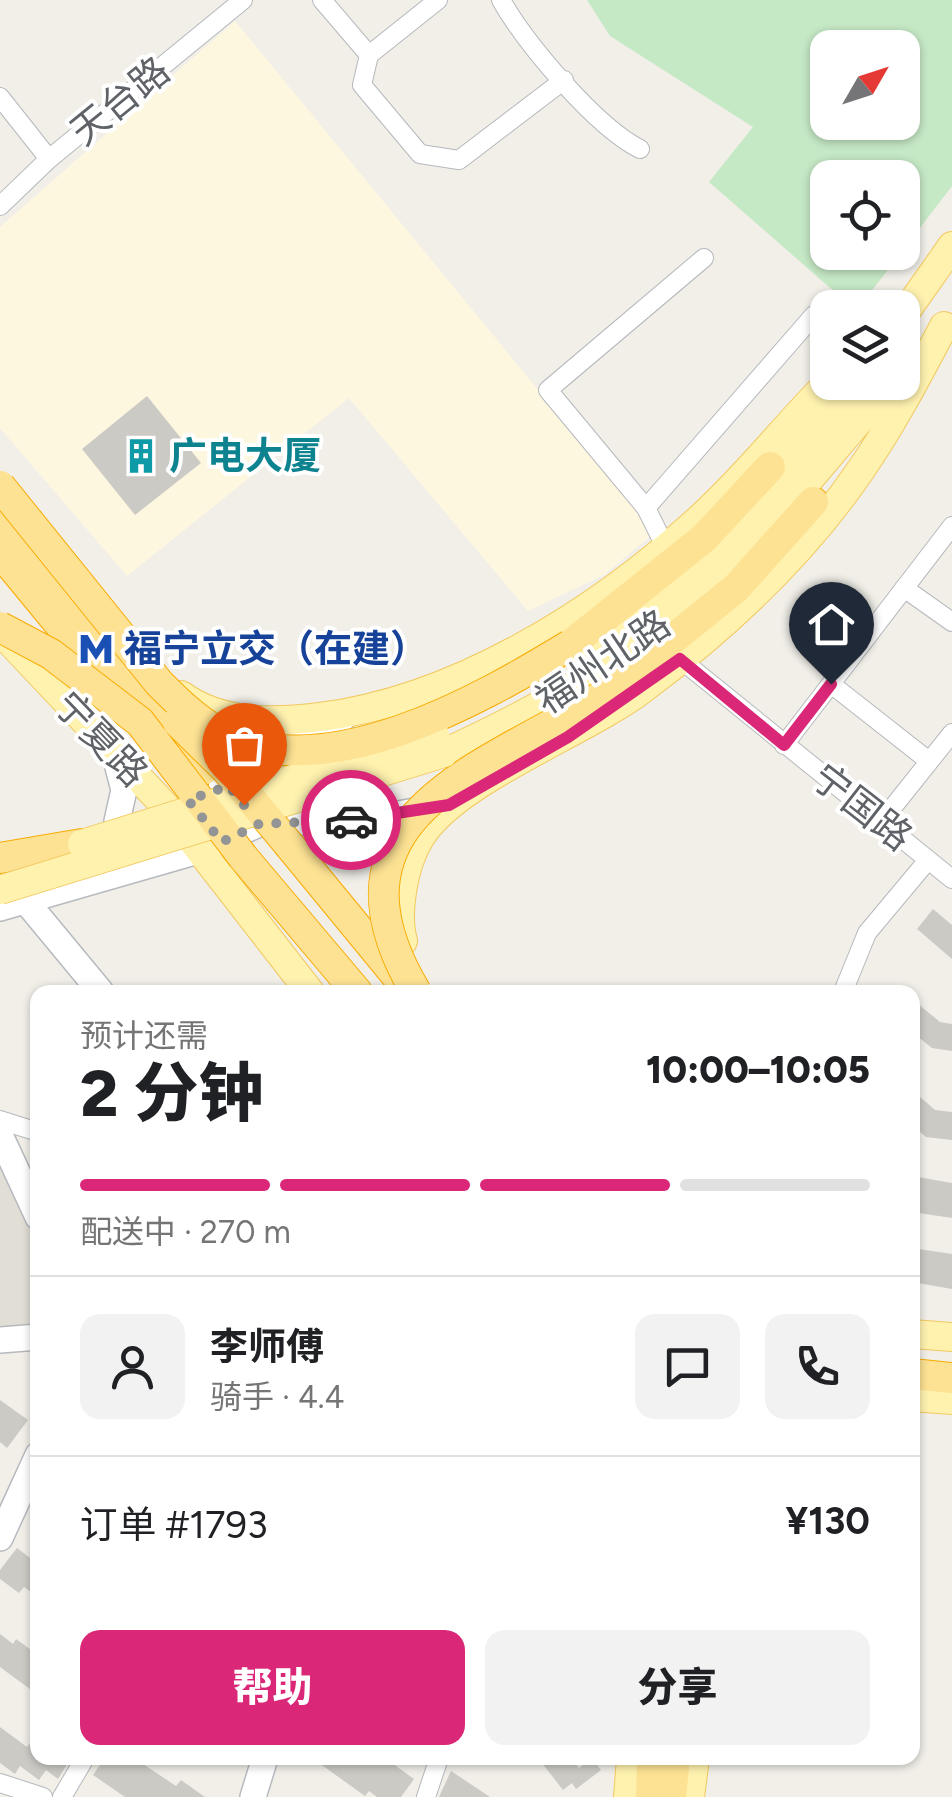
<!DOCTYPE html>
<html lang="zh">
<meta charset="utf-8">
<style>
:root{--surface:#fff;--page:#f2f2f2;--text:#202124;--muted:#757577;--line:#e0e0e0;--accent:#db2777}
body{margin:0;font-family:Figtree,"Noto Sans SC",sans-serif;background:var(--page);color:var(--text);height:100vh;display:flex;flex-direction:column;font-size:38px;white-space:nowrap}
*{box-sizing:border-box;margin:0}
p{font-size:32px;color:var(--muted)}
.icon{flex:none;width:55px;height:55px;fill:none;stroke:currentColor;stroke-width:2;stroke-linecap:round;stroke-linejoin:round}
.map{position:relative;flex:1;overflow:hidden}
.sheet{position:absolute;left:30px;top:985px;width:890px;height:780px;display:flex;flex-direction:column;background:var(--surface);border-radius:20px;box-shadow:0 2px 8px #0004}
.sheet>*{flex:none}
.needle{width:65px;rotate:51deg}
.fabs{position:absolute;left:810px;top:30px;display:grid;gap:20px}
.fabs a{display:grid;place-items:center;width:110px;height:110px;border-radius:20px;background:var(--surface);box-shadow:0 2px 8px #0004;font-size:50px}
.pin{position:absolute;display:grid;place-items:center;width:85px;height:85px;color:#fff;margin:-102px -42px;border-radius:50% 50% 50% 0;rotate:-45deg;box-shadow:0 0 10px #0007}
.pin .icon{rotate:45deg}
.courier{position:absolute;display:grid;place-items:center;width:100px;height:100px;margin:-50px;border:8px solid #db2777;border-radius:50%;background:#fff;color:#222;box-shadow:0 2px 12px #0007}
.head em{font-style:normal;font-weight:800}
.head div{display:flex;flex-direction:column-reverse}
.head{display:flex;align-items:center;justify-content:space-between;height:170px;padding:0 50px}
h1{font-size:65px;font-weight:800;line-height:75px}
.bar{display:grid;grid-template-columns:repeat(4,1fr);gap:15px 10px;align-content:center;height:120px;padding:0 50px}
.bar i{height:12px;border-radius:8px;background:var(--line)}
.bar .on{background:var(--accent)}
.bar p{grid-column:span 4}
.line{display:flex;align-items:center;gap:25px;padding:0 50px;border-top:2px solid var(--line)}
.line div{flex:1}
.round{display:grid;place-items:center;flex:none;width:105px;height:105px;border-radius:20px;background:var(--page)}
.primary-button{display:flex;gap:20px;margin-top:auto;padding:20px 50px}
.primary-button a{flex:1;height:115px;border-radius:20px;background:var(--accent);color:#fff;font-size:40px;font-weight:800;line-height:115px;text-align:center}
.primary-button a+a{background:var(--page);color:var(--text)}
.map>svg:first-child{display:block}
.commercial{fill:#fef7e0}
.education{fill:#e1ded6}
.green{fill:#c5e8c5;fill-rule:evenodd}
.building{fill:#cccac5}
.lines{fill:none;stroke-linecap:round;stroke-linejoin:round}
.street-casing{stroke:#b5b8bc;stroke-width:20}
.secondary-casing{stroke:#b6babf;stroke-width:28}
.primary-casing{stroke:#f2c960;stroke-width:30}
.highway-casing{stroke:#f9ab00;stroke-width:32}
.street{stroke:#fff;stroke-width:18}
.secondary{stroke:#fff;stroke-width:25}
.primary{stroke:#fff2af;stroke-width:28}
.highway{stroke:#fde293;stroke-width:30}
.primary-bridge-casing{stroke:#f2c960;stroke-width:30;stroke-linecap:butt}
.highway-bridge-casing{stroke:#f9ab00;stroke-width:32;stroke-linecap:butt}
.primary-bridge{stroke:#fff2af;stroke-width:28}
.highway-bridge{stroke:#fde293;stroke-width:30}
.done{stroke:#929495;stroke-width:10;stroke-dasharray:0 18}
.route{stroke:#db2777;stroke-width:12}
.labels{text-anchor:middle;stroke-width:8;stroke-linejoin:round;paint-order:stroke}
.street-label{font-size:38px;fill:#5f6368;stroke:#fff}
.culture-label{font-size:38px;font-weight:bold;fill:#0d838f;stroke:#fff;text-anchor:start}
.transit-label{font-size:38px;font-weight:bold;fill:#164399;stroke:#fff;text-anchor:start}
</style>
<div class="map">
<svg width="952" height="1797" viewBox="0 0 952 1797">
<rect width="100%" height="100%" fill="#f1efe8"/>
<path class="commercial" d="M235,21L655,532L604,575L528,611L349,398L127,576L0,428V227Z"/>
<path class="education" d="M0,1159L37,1240V1324L0,1327Z"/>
<path class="green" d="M587,0H952V186L903,250L902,178H828V252L901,253L859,307H852L709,182L753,127L610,36ZM828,48H902V122H828Z"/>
<path class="building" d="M147,396L201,463L135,515L82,449Z
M933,909L952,925V959L917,929Z
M912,999L940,1022L952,1024V1051L932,1048L912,1032Z
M912,1090L935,1110L952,1112V1140L926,1137L912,1125Z
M912,1176L952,1183V1218L912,1212Z
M912,1248L952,1254V1289L912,1282Z
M0,1400L28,1420L7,1448L0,1442Z
M17,1548L38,1564V1597L24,1587L19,1593L0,1579V1570Z
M0,1634L13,1644L16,1639L38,1655V1695L0,1667Z
M0,1727L27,1747L38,1732V1758H71L58,1779L46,1770L39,1780L20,1766L15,1774L0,1763Z
M105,1758H134L176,1786L181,1780L205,1797H125L93,1775Z
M312,1758H368L378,1765L385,1758L414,1779L401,1797H377L369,1791L365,1796Z
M538,1758H571L579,1768L592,1758L601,1770L576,1789L572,1783L563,1790Z
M451,1771L490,1797H439Z"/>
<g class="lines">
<defs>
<path id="street" d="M322,0L369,55
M438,0L369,55L362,85L420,154L459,160L564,80
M501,0C526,44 596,127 640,149
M0,97L49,159
M0,206L49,159L243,0
M646,508L814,315
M666,548L646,508L548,390L704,258
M904,588L952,622
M680,659L952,879
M831,684L929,761
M784,745L952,526
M881,822L952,733
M843,992L867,933L928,860
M0,1120L38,1132
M0,1783L43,1797
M62,1797L85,1758
M426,1797L439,1758"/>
<path id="secondary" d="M114,752L124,790L117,821
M221,788L303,736L342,719
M24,899L101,992
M0,908L198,851L259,824L373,819L430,808
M0,1135L38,1217
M0,1340L38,1337
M0,1538L38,1455
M253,1797L265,1758"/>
<path id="primary" d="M902,317L952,246
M0,631L167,808L310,992
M595,651C699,575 779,483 858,382
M181,695C221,724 273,723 320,717C457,700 597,612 698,520C745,478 784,427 829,382
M444,753C545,707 639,653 719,576C782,517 835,446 893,382
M403,941C395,912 404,864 420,838C454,781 582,734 640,691C722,630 802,556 860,471C892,425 918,375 944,326
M912,1334L952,1337
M912,1397L952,1400
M628,1797L631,1758
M690,1797L695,1758"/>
<path id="highway" d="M0,512L203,770
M0,552L122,700
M570,645L704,538L770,467
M605,694L736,588L813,502
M290,846L410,992
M243,857L357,992
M0,858L82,844
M912,1374L952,1378
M651,1797L652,1758
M671,1797L675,1758"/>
</defs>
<use href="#street" class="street-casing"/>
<use href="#secondary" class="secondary-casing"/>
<use href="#primary" class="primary-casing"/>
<use href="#highway" class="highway-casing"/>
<use href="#street" class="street"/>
<use href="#secondary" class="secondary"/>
<use href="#primary" class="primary"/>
<use href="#highway" class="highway"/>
<defs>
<path id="primary-bridge" d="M82,844L435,735
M0,890L444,753"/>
<path id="highway-bridge" d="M0,486L159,683C177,701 195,719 218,732C324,789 480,700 570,645
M0,627L51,654L140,722L243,857
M178,722L225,768L290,846
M416,992C311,816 485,768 605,694"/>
</defs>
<use href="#primary-bridge" class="primary-bridge-casing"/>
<use href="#highway-bridge" class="highway-bridge-casing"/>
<use href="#primary-bridge" class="primary-bridge"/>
<use href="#highway-bridge" class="highway-bridge"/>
</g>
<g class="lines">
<path class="done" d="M244,805L229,786L188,800L222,842L259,824L351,820"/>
<path class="route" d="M351,820L449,805L568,737L680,659L784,745L831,684"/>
</g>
<defs>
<symbol id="building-bare" viewBox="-9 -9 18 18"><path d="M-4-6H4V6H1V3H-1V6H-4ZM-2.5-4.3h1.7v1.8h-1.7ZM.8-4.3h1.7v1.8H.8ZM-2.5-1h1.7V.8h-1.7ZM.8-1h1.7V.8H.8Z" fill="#0f9aa8" stroke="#fff" stroke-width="2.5" paint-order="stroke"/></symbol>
<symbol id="metro-bare" viewBox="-9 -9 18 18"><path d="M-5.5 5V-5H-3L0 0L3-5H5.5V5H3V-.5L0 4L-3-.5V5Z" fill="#1a4fb4" stroke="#fff" stroke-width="2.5" paint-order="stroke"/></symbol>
</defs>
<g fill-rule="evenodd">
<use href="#building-bare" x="116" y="431" width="50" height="50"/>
<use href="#metro-bare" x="71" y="624" width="50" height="50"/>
</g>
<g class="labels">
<g class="street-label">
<text transform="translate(120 101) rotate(-39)" y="13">天台路</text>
<text transform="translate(603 662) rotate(-34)" y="13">福州北路</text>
<text transform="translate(101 739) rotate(46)" y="13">宁夏路</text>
<text transform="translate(862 807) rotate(38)" y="13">宁国路</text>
</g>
<g class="culture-label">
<text x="169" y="469">广电大厦</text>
</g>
<g class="transit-label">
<text x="124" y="662">福宁立交（在建）</text>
</g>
</g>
</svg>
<div class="fabs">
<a><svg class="needle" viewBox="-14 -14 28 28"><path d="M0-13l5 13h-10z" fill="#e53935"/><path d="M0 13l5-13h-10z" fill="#757577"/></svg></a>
<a><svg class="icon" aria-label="locate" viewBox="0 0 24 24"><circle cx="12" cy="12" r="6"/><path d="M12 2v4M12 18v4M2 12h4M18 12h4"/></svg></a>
<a><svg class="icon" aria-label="layers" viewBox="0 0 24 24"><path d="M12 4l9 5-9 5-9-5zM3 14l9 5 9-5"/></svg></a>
</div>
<div class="pin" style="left:244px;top:805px;background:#ea580c"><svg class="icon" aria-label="bag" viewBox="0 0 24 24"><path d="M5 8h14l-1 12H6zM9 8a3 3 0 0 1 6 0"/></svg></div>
<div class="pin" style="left:831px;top:684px;background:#1f2937"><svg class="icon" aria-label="home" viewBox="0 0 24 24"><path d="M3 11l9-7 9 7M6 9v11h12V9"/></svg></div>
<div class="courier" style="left:351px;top:820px"><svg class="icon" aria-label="car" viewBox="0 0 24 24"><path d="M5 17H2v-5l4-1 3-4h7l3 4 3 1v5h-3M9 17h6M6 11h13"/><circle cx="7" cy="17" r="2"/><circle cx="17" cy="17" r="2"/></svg></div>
<section class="sheet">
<div class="head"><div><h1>2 分钟</h1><p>预计还需</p></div><em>10:00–10:05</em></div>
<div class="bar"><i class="on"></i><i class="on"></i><i class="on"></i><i></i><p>配送中 · 270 m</p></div>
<div class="line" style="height:180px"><a class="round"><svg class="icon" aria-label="person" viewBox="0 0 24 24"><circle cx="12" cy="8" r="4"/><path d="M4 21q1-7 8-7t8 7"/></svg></a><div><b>李师傅</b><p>骑手 · 4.4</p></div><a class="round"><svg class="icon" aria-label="chat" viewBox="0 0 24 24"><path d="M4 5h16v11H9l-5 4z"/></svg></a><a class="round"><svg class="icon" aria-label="phone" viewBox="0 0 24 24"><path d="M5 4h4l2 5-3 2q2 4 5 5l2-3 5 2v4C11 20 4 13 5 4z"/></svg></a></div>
<div class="line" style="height:130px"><div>订单 #1793</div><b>¥130</b></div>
<div class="primary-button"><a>帮助</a><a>分享</a></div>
</section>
</div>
